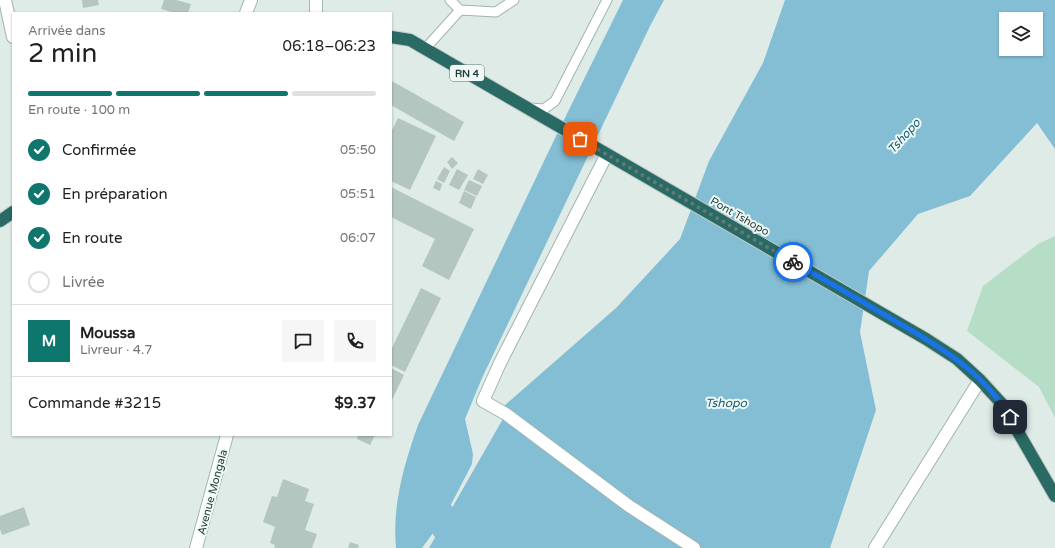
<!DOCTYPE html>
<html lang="fr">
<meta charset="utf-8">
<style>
:root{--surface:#fff;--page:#f6f6f6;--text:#202124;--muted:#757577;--line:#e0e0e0;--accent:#0f766e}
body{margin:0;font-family:"Varela Round",sans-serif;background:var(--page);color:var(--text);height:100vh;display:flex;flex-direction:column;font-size:15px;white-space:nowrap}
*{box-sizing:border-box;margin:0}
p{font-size:13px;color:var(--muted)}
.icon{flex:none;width:22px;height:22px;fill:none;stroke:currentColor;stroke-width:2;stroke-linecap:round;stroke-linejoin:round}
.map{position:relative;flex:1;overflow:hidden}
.details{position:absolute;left:12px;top:12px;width:380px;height:424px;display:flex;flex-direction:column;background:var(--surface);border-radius:0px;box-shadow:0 1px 3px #0004}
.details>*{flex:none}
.controls{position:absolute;left:999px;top:12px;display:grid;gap:8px}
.controls a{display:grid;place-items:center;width:44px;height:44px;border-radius:0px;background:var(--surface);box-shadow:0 1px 3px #0004;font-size:20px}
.pin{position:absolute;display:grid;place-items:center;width:34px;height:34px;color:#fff;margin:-17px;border-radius:8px;box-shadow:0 2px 6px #0006}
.courier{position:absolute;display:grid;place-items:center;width:40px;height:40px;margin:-20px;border:3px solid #1a73e8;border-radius:50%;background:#fff;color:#222;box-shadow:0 1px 5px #0007}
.headline em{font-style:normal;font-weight:600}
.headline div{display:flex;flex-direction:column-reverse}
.headline{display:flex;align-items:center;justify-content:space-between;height:68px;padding:0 16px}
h1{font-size:26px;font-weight:600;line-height:30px}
.bar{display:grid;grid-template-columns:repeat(4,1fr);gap:6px 4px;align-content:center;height:48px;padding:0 16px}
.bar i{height:5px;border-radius:3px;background:var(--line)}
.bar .current{background:var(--accent)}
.bar p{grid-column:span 4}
.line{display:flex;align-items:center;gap:10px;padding:0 16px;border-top:1px solid var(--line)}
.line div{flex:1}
.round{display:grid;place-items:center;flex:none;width:42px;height:42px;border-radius:0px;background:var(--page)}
ol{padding:0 16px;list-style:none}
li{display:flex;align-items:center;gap:12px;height:44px}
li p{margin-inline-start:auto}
li .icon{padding:4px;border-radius:50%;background:var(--accent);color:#fff;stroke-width:4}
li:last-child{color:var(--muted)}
li i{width:22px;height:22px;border:2px solid var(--line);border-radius:50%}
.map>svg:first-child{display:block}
.green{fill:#b6dec6}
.water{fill:#83bed4;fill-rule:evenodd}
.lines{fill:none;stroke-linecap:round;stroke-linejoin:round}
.river{stroke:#83bed4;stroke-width:32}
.building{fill:#b4c6c0}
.lane-casing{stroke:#a2b3af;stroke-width:11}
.street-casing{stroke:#a2b3af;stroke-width:14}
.secondary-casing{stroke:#9db8b1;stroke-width:14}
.highway-casing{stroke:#c0c8c7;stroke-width:14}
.lane{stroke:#fff;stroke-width:9}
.street{stroke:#fff;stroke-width:12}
.secondary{stroke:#fff;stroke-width:12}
.highway{stroke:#296a64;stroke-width:12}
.done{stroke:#627975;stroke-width:4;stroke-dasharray:0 7.2}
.route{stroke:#1a73e8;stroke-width:5}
.labels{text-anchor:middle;stroke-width:4;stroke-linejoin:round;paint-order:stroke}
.shield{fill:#eff8f4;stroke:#5d7470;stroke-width:1}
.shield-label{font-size:10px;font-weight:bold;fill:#1f3c38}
.street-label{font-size:11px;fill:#1f3c38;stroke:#eff8f4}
.water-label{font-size:12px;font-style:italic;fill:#165e7b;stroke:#eff8f4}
</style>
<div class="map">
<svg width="1055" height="548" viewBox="0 0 1055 548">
<rect width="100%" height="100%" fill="#dfebe7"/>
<path class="green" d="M1055,236V418L1039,387L967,331L983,286L1038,244Z"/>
<path class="water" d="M623,0H664L650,26L482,378L465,419L473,454L472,464L444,518L422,548H396C392,505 404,465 418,425L556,136Z
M785,0H1055V149L1037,123L970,196L918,214L869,271L860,332L876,410L830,548H429L504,417L505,405L616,308L680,239L709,161L763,63ZM1006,19H1036V49H1006Z"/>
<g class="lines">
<path class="river" d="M432,481L428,501L463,548"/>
</g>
<path class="building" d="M82,0H98L99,5L83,8Z
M164,0H176L191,4L188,13H175L161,9Z
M392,81L464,122L454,141L391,105Z
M398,118L436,136L410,190L391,181V132Z
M452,157L458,163L452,169L447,162Z
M444,167L450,171L444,183L437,179Z
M457,169L468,175L459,190L449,185Z
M478,169L488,175L483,184L473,179Z
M469,180L482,186L477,196L464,190Z
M436,181L442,184L440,191L433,188Z
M391,187L474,229L449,280L422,266L435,239L391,217Z
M464,191L476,197L471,209L459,203Z
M421,288L441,298L405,372L391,365V350Z
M391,368L404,375L391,402Z
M358,435H375L370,445L357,439Z
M283,479L309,489L305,501L314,504L305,530L317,534L312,548H274L275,545L270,543L275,527L263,522L272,496L277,497Z
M24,507L30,525L2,535L0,529V516Z
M350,542L359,545L358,548H348Z"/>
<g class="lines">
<defs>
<path id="lane" d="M450,0L460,10
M425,49L460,10L496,12L514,0
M530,108L544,109L555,101L607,0"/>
<path id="street" d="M5,0L13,37
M607,154L500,363L483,401L506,414L629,506L694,548
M875,548L980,380"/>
<path id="secondary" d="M246,13L251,0
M316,13V0
M196,548L227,435"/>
<path id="highway" d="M391,37L410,40L926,339L957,359L980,380L1002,404L1055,496
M0,221L13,212"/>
</defs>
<use href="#lane" class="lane-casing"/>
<use href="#street" class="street-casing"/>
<use href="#secondary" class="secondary-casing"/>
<use href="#highway" class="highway-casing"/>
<use href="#lane" class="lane"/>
<use href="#street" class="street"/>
<use href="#secondary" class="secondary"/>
<use href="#highway" class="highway"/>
</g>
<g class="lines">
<path class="done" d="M580,139L793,262"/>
<path class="route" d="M793,262C823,279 853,296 883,314C930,341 981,368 1010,417"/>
</g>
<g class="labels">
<rect class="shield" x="450" y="65" width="34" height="16" rx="3"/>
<g class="shield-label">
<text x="467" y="77">RN 4</text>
</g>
<g class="street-label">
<text transform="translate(740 216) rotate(30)" y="4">Pont Tshopo</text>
<text transform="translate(212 492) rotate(-75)" y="4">Avenue Mongala</text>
</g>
<g class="water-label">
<text transform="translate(904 136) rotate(-48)" y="4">Tshopo</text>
<text x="726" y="407">Tshopo</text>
</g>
</g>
</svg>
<div class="controls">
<a><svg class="icon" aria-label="layers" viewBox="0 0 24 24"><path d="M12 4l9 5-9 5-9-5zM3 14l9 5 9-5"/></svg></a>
</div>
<div class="pin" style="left:580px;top:139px;background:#ea580c"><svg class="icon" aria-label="bag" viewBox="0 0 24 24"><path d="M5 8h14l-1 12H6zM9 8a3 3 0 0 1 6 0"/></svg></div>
<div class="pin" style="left:1010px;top:417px;background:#1f2937"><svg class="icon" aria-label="home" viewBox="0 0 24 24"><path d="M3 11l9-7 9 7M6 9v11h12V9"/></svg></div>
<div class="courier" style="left:793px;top:262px"><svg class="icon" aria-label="bike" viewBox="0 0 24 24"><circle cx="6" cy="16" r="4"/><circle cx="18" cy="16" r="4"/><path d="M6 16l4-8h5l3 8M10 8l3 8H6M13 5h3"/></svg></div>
<section class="details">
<div class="headline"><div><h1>2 min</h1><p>Arrivée dans</p></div><em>06:18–06:23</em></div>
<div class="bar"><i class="current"></i><i class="current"></i><i class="current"></i><i></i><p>En route · 100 m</p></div>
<ol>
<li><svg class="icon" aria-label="check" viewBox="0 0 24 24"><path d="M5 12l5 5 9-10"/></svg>Confirmée<p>05:50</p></li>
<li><svg class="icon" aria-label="check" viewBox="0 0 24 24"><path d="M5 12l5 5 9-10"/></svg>En préparation<p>05:51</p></li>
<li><svg class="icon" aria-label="check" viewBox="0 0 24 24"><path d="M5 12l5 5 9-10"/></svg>En route<p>06:07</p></li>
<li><i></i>Livrée</li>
</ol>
<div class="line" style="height:72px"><b class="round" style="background:var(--accent);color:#fff">M</b><div><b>Moussa</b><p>Livreur · 4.7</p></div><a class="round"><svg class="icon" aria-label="chat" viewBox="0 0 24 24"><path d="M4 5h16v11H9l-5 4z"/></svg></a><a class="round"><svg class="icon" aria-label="phone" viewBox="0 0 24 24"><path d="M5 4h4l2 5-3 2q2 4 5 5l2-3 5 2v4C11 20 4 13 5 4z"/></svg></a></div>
<div class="line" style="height:52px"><div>Commande #3215</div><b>$9.37</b></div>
</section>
</div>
